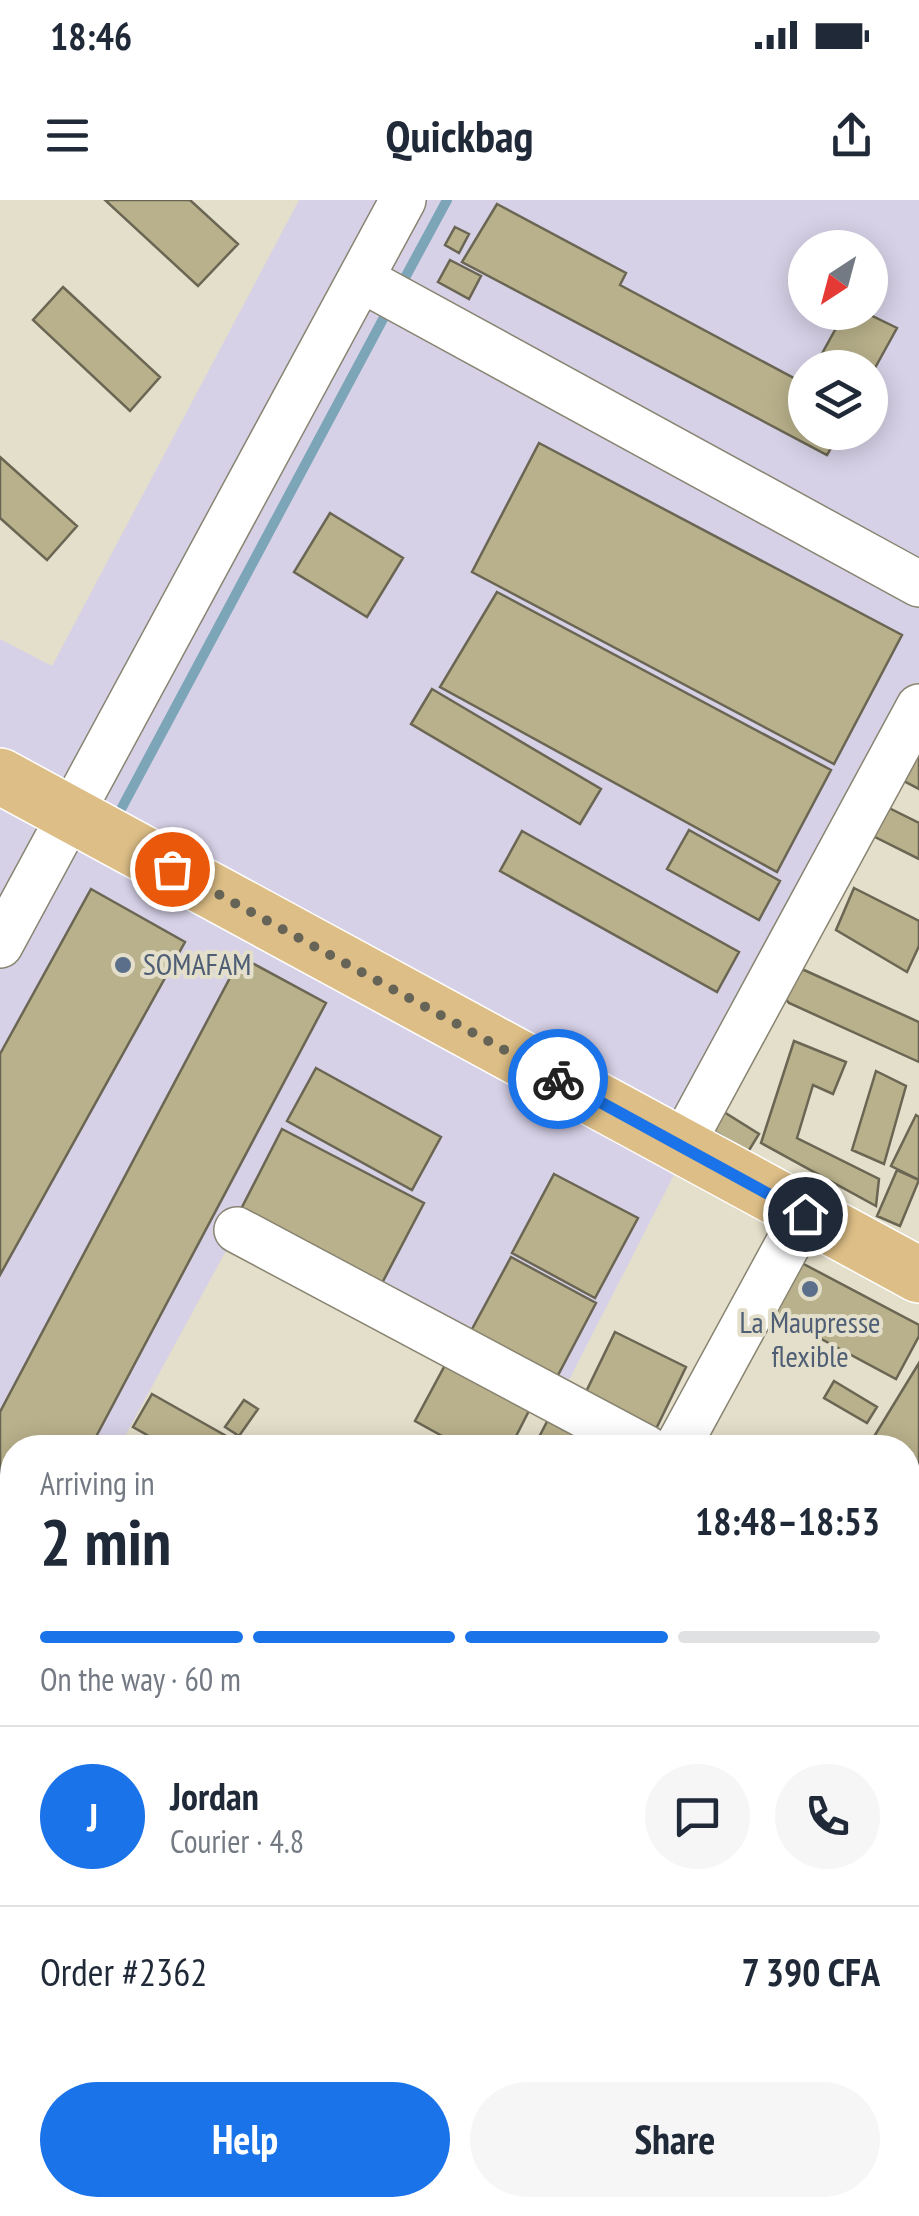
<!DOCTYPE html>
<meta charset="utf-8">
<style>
:root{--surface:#fff;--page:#f6f6f7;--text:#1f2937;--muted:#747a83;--line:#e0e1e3;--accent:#1a73e8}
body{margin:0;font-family:"PT Sans Narrow",sans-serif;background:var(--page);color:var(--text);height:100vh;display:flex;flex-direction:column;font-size:38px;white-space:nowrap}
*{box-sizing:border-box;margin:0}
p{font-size:32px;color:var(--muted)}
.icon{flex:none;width:55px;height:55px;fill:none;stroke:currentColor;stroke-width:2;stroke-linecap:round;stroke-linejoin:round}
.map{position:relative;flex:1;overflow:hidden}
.panel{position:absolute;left:0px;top:1235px;width:920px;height:782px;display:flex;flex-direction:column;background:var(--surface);border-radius:40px 40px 0 0;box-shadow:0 5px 25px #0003}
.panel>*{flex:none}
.needle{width:65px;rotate:216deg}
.buttons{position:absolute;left:788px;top:30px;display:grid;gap:20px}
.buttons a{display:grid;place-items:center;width:100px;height:100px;border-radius:50%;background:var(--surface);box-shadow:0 5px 25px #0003;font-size:50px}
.pin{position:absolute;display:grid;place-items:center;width:85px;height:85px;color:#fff;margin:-42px;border:5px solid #fff;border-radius:50%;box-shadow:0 2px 10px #0007}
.courier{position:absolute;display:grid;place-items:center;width:100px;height:100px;margin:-50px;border:8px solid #1a73e8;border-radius:50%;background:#fff;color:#222;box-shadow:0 2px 12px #0007}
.overview em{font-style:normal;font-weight:600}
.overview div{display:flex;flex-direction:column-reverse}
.overview{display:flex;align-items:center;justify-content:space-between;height:170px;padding:0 40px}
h1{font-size:65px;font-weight:600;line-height:75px}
.bar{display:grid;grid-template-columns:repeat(4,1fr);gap:15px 10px;align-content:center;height:120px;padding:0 40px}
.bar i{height:12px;border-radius:8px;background:var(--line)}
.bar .selected{background:var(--accent)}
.bar p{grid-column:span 4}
.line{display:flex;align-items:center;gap:25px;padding:0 40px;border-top:2px solid var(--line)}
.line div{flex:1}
.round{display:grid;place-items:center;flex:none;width:105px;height:105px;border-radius:52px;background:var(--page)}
.action{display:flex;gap:20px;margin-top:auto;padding:20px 40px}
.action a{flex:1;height:115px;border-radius:60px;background:var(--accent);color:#fff;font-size:40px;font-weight:600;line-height:115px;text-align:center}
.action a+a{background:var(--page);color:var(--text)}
.status{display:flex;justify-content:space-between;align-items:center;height:70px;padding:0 50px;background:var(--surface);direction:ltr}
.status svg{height:28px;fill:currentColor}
header{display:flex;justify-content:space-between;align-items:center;height:130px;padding:0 40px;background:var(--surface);font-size:45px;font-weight:600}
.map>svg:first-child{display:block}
.industrial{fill:#d7d1e7;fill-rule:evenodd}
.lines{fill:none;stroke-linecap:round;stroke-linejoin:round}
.stream{stroke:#7ca5b8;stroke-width:10}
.building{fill:#b9b18b;stroke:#6a6653;stroke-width:2.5}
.minor-casing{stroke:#898572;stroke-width:48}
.major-casing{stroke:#fff;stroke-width:58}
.minor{stroke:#fff;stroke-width:45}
.major{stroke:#ddbe86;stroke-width:55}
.done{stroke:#666357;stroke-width:10;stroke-dasharray:0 18}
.route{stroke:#1a73e8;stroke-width:12}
.service-dot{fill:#5c6f8a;stroke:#e4dfca;stroke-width:4}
.labels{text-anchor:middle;stroke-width:8;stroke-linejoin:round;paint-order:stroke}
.service-label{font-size:30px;fill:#4e5e75;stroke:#e4dfca;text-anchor:start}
</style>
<div class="status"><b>18:46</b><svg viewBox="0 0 49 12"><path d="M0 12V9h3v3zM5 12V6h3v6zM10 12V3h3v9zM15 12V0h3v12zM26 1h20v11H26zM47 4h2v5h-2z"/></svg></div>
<header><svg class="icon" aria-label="menu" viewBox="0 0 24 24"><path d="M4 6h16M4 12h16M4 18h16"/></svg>Quickbag<svg class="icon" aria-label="share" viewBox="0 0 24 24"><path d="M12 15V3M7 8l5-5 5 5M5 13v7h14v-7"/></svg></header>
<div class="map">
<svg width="919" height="2016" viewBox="0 0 919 2016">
<rect width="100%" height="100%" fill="#e4dfca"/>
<path class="industrial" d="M299,0H919V521L909,516L569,1180L245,1016L119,1247L12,1248V1442L0,1465V439L52,466ZM805,48H870V112H805ZM805,168H870V232H805Z
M919,1460V2016H600L606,2005H908V1480Z"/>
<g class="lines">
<path class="stream" d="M400,87L447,0
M119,613L390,106"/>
</g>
<path class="building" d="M105,0H190L238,44L198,86Z
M497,4L626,73L620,85L805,184V232H840L827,255L462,62Z
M455,27L469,34L459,53L445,45Z
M450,60L481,76L469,99L438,82Z
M63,87L160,177L130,211L33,120Z
M845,112H864L897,128L870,177V168H814Z
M539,243L902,435L834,564L472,372Z
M0,257L77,326L47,360L0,318Z
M330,313L403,358L367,417L294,372Z
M497,392L831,570L777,672L440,487Z
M432,489L601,589L580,624L411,524Z
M919,548V589L900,579Z
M885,606L919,623V659L871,635Z
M689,630L780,681L759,720L667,669Z
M522,631L739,752L717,792L500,671Z
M854,688L919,721V746L907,772L836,730Z
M91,689L185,742L0,1075V854Z
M241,757L326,803L90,1248H12V1318L0,1311V1212Z
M804,770L919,822V862L789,803L782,795L788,772Z
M794,841L846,862L833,894L813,885L797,938L879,979L876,1006L761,943Z
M316,868L441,937L412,990L287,921Z
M876,871L906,886L884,964L852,950Z
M724,912L759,934L748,952L712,930Z
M916,915L919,917V980L891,966Z
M282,929L424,1003L381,1085L240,1011Z
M897,970L919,980L900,1026L877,1016Z
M554,974L638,1018L595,1098L512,1053Z
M511,1057L596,1103L557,1177L471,1131Z
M798,1061L919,1125V1136L896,1179L771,1112Z
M615,1132L686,1167L655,1231L584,1196Z
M451,1154L535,1199L510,1248H464L415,1221Z
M919,1163V1270L913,1279L908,1276V1248H867Z
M834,1181L877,1207L867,1223L824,1198Z
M152,1194L235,1241L231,1248H170L133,1227Z
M244,1200L258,1209L239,1236L225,1227Z
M554,1208L597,1230L587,1248H579L564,1239L559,1248L535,1245Z
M0,1348L12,1355V1427L0,1420Z
M0,1429L12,1437V1463L7,1473L12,1476V1507L3,1524L0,1522Z
M12,1541V1602L0,1595V1562Z
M0,1614L12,1621V1645L0,1668Z
M0,1763L12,1770V1845L0,1838Z
M285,2005H448L442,2016H279Z
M463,2005H489L508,2016H457Z
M732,2005H779L774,2016H733L728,2014Z
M780,2005H840L844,2007L840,2016H774Z
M846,2005H860L885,2016H841Z"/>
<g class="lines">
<defs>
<path id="minor" d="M361,79L919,384
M0,745L403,0
M681,946L919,507
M237,1030L646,1248
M677,1248L805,1013
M908,1572L919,1550
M908,1995L919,2000
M262,2016L267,2005
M671,2016L677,2005"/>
<path id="major" d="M0,576L919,1075"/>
</defs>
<use href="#minor" class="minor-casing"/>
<use href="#major" class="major-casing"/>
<use href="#minor" class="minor"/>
<use href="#major" class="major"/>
</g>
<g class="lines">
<path class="done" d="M172,669L558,879"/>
<path class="route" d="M558,879L805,1014"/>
</g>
<g class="service-dot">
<circle cx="123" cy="765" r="10"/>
<circle cx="810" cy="1089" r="10"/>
</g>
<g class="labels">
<g class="service-label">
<text x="143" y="775">SOMAFAM</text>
<text x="810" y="1133" text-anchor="middle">La Maupresse<tspan x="810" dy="34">flexible</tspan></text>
</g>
</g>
</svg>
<div class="buttons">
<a><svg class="needle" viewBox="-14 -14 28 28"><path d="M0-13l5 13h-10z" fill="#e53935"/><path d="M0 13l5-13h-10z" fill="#747a83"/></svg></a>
<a><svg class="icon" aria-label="layers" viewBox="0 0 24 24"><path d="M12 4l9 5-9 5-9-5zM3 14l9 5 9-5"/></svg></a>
</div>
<div class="pin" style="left:172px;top:669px;background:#ea580c"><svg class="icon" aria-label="bag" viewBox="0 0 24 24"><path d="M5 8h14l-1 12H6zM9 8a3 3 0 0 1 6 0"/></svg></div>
<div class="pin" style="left:805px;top:1014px;background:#1f2937"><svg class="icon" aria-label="home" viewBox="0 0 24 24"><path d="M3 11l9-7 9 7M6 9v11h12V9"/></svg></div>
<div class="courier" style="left:558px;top:879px"><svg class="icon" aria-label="bike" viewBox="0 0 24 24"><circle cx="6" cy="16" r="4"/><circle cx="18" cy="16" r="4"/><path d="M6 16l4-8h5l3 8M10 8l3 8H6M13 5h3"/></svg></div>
<section class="panel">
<div class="overview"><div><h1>2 min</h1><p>Arriving in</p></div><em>18:48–18:53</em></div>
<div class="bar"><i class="selected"></i><i class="selected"></i><i class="selected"></i><i></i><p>On the way · 60 m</p></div>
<div class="line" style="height:180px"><b class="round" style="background:var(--accent);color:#fff">J</b><div><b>Jordan</b><p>Courier · 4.8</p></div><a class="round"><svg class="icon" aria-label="chat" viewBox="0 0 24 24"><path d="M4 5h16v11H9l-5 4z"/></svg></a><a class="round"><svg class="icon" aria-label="phone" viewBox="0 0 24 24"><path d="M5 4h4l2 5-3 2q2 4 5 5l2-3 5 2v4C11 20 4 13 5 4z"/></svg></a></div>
<div class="line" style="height:130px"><div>Order #2362</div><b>7 390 CFA</b></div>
<div class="action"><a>Help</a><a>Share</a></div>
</section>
</div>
